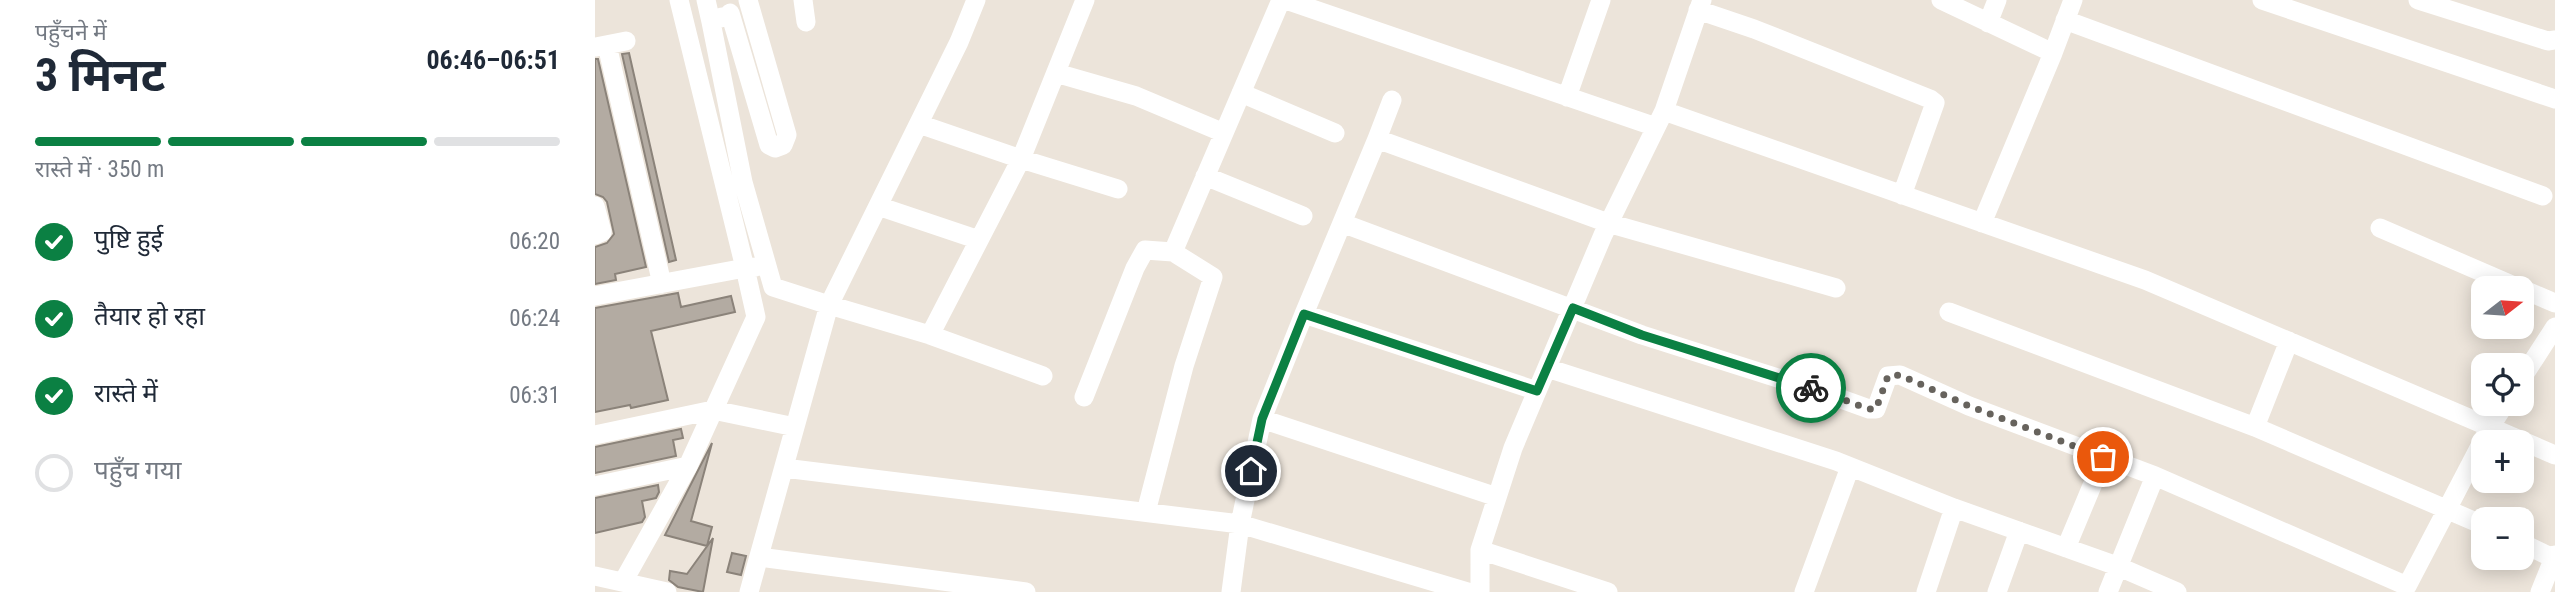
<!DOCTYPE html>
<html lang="hi">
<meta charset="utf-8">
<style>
:root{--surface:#fff;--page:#f2f2f3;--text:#1f2937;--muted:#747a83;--line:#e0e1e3;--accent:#0b8043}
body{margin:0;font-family:"Roboto Condensed","Noto Sans Devanagari",sans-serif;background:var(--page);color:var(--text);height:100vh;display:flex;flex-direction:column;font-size:26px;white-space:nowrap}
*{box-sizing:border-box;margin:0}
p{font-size:23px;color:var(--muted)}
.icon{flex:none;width:38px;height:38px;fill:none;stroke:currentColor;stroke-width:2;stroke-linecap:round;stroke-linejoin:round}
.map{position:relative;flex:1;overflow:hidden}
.drawer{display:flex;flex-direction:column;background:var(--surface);width:595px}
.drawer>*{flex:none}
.needle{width:46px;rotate:73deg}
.buttons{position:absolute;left:1876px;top:276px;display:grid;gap:14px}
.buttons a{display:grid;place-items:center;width:63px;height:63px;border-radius:14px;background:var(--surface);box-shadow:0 4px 18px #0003;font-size:35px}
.pin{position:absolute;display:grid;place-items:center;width:60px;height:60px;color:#fff;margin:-30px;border:4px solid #fff;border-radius:50%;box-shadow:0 2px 7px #0007}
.courier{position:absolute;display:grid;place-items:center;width:70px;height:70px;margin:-35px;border:5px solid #0b8043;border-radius:50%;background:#fff;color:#222;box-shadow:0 2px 9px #0007}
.head em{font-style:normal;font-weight:700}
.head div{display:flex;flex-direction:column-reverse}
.head{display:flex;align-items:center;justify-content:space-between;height:119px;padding:0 35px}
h1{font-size:46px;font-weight:700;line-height:52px}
.bar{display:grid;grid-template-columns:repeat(4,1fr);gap:10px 7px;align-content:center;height:84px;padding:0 35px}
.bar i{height:9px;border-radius:5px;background:var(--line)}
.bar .current{background:var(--accent)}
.bar p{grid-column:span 4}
ol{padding:0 35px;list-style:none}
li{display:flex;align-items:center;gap:21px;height:77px}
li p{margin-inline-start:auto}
li .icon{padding:7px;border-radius:50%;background:var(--accent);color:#fff;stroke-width:4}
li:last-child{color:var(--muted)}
li i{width:38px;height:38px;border:4px solid var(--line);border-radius:50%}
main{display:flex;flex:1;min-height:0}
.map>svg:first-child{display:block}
.building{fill:#b3aba2;stroke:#8b837a;stroke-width:2}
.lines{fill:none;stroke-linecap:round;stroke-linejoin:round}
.minor{stroke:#fff;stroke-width:19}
.done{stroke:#67635d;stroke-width:7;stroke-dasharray:0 12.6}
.route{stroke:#0b8043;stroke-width:9}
</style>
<main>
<section class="drawer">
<div class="head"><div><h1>3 मिनट</h1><p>पहुँचने में</p></div><em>06:46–06:51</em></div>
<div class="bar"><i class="current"></i><i class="current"></i><i class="current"></i><i></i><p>रास्ते में · 350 m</p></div>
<ol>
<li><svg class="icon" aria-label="check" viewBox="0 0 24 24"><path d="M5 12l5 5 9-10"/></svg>पुष्टि हुई<p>06:20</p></li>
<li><svg class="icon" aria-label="check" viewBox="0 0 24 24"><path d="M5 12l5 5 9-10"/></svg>तैयार हो रहा<p>06:24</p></li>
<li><svg class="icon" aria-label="check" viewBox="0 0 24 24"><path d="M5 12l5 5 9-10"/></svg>रास्ते में<p>06:31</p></li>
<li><i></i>पहुँच गया</li>
</ol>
</section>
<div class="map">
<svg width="1960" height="592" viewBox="0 0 1960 592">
<rect width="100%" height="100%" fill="#ece4da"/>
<path class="building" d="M34,53L81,260L74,262L27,54Z
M0,59H3L51,267L20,274L21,280L0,284V247L12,243L19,234L12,202L8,197L0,194Z
M83,293L86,307L136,296L140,312L56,331L73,400L36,408L35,405L0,412V308Z
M86,429L88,438L78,440L81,456L0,473V447Z
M117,443L96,521L117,527L112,546L70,535Z
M63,485L64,492L61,498L47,501L50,517L47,522L0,533V498Z
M118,538L108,592L83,587L74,580L75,571L92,574Z
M137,553L151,556L146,575L132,572Z"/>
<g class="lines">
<path class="minor" d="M84,0L150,268L161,267
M111,0L116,22L127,17
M208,0L211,22
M381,0L364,42L234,305L335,335L448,376
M490,0L426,159L523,189
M691,0L1061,127
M1346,0L1458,53L1387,223
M1667,0L1960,99
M1823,0L1953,41L1960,40
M1103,10L1159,29L1335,99L1340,103L1307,195
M135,13L174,145L180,148L188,145L192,135L153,0
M1470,20L1948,196
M116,22L148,182L178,287L234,305L154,592
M1393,23L1402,0
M12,45L67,284
M1,47L31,41
M1458,53L1478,0
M461,73L541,96L629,133
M646,93L740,133
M972,97L1006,0
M1069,111L1550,280L1960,455
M324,124L426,159L335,335
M782,139L797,100
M610,176L708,216
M0,206L7,232L0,235
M283,206L384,240
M747,223L1047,335L1224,391L1274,409H1281L1293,376L1305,375L1374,406L1560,476L1513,592
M1785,228L1926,289
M578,252L686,0
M1927,289L1960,303
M0,296L150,268L161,317L93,466L28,582
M1354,312L1660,427
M709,314L667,419L902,497
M1694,341L1660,427L1888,525
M952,368L1241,461L1359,508L1522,566L1582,592
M1927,378L1960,327
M942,391L709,314L782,139L1013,223L1241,288
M489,397L540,268L550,250L578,252L618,277L589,366L551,512
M667,419L645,524L873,592
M0,435L118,410L200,427
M189,468L645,524L636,592
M1560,476L1812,586L1895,427L1910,404
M0,486L93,466
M1927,543L1960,559
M1471,548L1509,457
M885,550L1013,592
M164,557L431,592
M0,576L72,592
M885,592V550L918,448L1008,235L1069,111L1107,0
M1209,592L1255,467
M1331,592L1359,508
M1402,592L1424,531
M1945,592L1960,555"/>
</g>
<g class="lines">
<path class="done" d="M1216,388L1274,409H1281L1293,376L1305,375L1374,406L1508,457"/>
<path class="route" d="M656,471L667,419L709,314L942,391L978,308L1047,335L1216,388"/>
</g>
</svg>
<div class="buttons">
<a><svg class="needle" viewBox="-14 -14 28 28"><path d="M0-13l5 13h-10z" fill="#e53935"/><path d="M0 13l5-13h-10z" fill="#747a83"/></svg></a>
<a><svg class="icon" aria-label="locate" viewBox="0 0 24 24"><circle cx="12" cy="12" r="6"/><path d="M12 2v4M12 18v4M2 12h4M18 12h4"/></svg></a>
<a>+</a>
<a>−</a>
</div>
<div class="pin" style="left:1508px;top:457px;background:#ea580c"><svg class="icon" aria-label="bag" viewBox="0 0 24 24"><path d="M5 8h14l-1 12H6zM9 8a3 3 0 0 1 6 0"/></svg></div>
<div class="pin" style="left:656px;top:471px;background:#1f2937"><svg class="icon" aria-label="home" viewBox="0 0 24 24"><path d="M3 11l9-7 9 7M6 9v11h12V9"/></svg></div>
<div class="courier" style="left:1216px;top:388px"><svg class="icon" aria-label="bike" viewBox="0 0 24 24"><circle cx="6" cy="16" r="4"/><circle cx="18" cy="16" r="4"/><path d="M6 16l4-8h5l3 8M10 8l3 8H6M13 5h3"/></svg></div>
</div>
</main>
